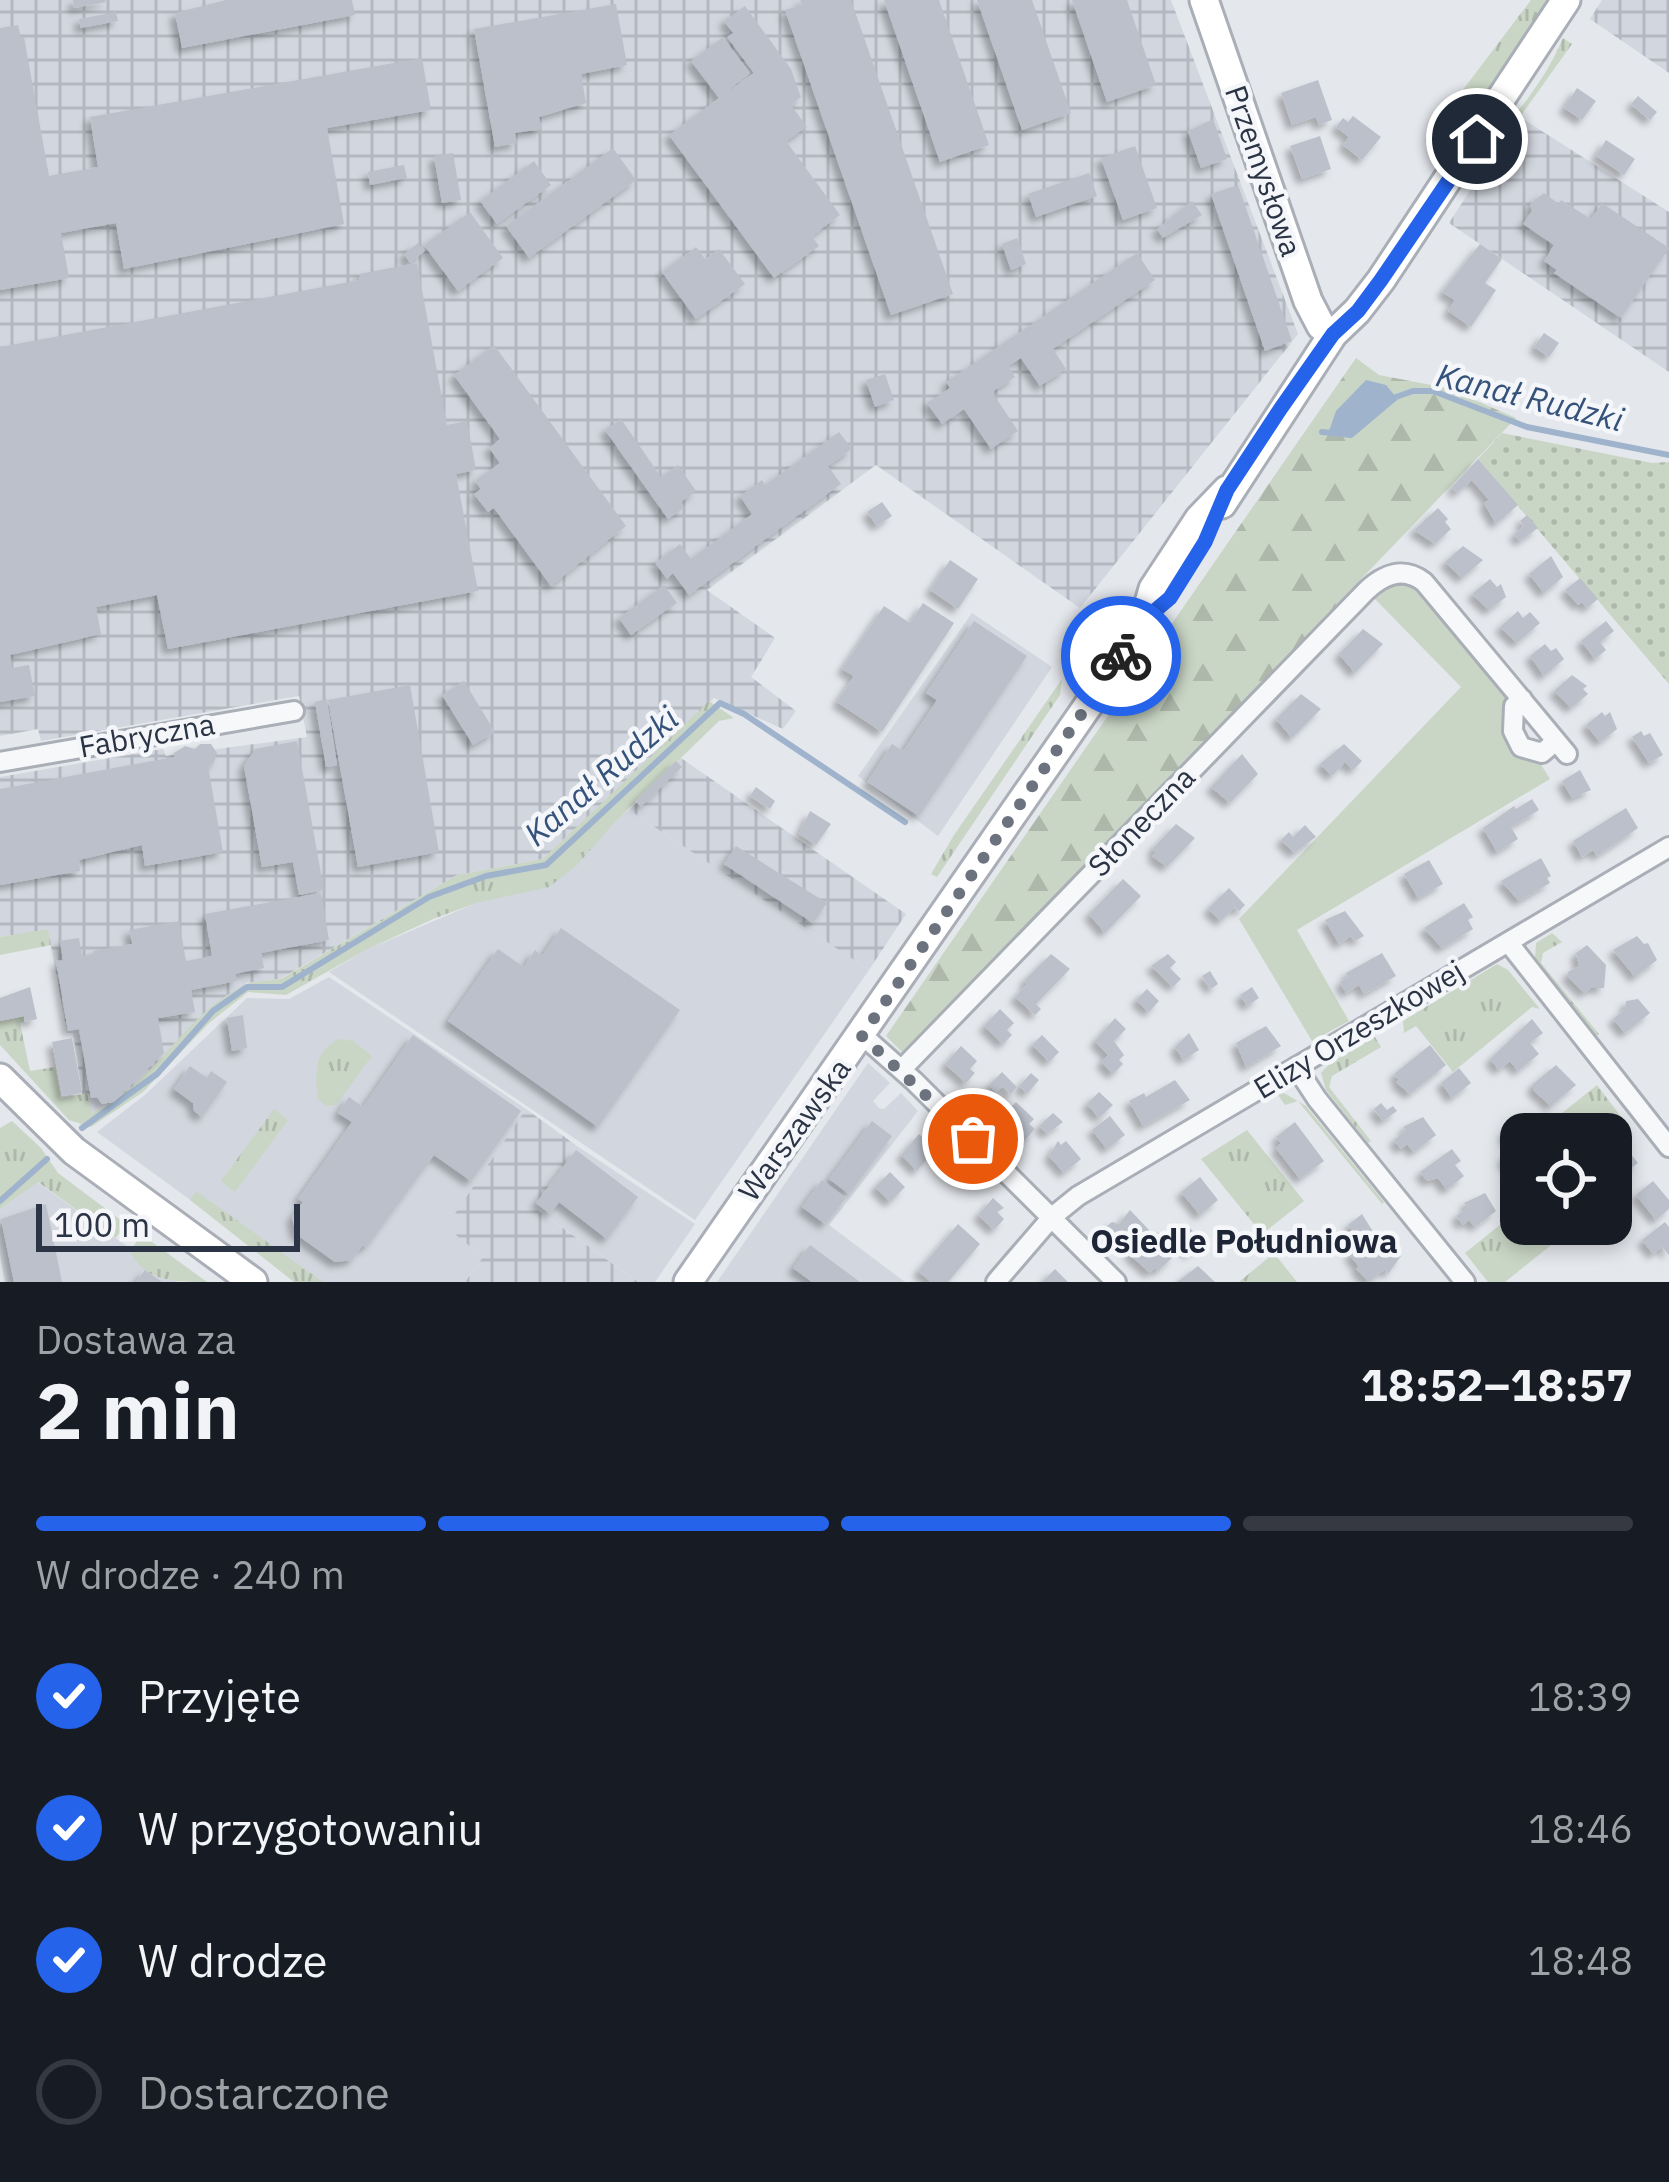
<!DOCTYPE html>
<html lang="pl">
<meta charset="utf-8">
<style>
:root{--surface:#171b24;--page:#242831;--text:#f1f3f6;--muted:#9ea1a6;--line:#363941;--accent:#2563eb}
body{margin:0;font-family:"IBM Plex Sans",sans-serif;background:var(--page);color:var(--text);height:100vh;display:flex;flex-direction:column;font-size:45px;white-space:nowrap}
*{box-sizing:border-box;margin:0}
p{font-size:39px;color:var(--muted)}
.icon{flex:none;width:66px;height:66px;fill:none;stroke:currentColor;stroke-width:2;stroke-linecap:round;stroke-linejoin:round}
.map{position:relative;height:1282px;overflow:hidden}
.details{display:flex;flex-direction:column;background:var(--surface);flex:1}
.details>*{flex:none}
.fabs{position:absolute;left:1500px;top:1113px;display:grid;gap:24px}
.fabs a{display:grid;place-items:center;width:132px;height:132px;border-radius:24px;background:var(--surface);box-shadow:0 6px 18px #0003;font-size:60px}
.scale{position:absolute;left:36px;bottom:30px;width:264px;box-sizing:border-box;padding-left:12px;border:6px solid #2b3445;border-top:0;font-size:33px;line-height:42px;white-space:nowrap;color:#2b3445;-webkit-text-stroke:9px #f4f6f9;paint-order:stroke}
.pin{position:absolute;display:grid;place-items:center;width:102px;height:102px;color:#fff;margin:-51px;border:6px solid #fff;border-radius:50%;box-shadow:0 3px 12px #0007}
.courier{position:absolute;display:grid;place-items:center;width:120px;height:120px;margin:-60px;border:9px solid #2563eb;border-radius:50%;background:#fff;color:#222;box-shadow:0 3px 15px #0007}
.summary em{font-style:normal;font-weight:800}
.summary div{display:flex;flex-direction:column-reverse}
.summary{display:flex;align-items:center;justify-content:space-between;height:204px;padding:0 36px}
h1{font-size:78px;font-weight:800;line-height:90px}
.bar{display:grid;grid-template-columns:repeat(4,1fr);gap:18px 12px;align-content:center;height:144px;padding:0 36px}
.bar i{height:15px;border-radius:9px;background:var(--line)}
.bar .active{background:var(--accent)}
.bar p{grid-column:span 4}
ol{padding:0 36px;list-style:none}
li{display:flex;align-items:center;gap:36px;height:132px}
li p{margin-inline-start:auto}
li .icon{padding:12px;border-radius:50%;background:var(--accent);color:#fff;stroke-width:4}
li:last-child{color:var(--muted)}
li i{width:66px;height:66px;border:6px solid var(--line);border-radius:50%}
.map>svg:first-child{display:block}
.built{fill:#d2d6de}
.industrial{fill:url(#industrial-grid)}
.grass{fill:url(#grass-tufts)}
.forest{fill:url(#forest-firs)}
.park{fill:#c9d6c5}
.garden{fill:url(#garden-dots)}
.water{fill:#9fb4cc}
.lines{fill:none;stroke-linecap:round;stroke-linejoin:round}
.stream{stroke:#9fb4cc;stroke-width:6}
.building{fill:#bbc0ca;filter:url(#shadow)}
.street-casing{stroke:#a9aeb7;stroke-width:24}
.secondary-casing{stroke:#a9aeb7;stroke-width:33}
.street{stroke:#f7f8fa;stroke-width:18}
.secondary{stroke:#fff;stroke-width:27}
.done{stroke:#6c737f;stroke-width:12;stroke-dasharray:0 21.6}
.route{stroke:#2563eb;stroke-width:15}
.labels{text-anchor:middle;stroke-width:9;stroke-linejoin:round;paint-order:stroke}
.street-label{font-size:30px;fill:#2b3445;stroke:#f4f6f9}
.water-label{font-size:33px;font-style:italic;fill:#34527a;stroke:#f4f6f9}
.neighbourhood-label{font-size:33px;font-weight:bold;fill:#1d2536;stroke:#f4f6f9}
</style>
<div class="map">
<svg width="1669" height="1282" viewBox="0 0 1669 1282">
<defs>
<pattern id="industrial-grid" width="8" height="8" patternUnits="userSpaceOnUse" patternTransform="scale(3)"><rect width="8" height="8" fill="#d2d6de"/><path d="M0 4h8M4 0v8" fill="none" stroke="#b4b8c0"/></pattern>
<pattern id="grass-tufts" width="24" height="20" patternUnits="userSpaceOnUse" patternTransform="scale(3)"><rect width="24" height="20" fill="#c9d6c5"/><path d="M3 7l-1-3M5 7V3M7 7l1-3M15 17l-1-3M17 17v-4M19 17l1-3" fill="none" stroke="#adb8ab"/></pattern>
<pattern id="forest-firs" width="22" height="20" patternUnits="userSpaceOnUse" patternTransform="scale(3)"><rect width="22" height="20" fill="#c9d6c5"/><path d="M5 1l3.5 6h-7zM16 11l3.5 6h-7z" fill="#adb8ab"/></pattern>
<pattern id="garden-dots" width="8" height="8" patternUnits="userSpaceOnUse" patternTransform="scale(3)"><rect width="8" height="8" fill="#c9d6c5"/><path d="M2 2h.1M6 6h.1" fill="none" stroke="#adb8ab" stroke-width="1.8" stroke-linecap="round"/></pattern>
<filter id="shadow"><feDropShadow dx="-5.5" dy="5.5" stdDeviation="3" flood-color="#0004"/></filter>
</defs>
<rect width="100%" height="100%" fill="#e4e7ec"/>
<path class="built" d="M972,613L1052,667L938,836L858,776Z
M629,810L869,970L695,1220L329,972L364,951L476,903Z
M329,977L526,1109L447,1227L483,1257L465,1282H303L97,1132L146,1094L247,998L289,999Z
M868,1063L890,1083L873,1101L879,1108L884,1109L901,1093L918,1111L829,1225L905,1282H717Z
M577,1146L695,1224L655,1282H638L534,1207Z
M37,1182L177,1282H5L0,1255V1209Z"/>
<path class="industrial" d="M0,0H1171L1298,334L1080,608L876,465L707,590L775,638L751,677L796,711L783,729L714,698L543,859L457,875L280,979L247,983L135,1086L115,1103L91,1113L88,1094H82L73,1033H67L48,930L0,937V777L163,749L166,756L307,737L299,696L41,741L38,729L0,736Z
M1602,0H1669V73L1590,19Z
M1518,116L1669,212V372L1449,223Z
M681,758L906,914L869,970L629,810Z
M526,1109L577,1146L535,1208L638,1282H465L483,1257L446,1227Z"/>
<path class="grass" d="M1531,0H1551L1495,81L1438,151L1425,140Z
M1563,38L1572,44L1487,163L1478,155C1513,119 1543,85 1563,38Z
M1062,679L1060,695L937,877L931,874L954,835Z
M709,701L734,718L719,721L616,821L576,866L549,887L476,903L433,919L364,951L286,995L248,992L208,1024L143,1092L91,1127L69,1120L0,1045V1021L24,1016V1022L20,1023L30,1071L55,1067L61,1098L87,1093L92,1113C154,1085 183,1015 243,986C254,980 268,981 281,979L457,875L543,859Z
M48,929L51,945L0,955V937Z
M1552,933L1562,942L1543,953L1541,963L1599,1034L1596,1036L1535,959L1536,943Z
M1497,964L1508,970L1540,1009L1532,1007L1453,1072L1416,1026L1404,1033L1403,1021Z
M1375,1037L1381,1047L1332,1076L1329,1087L1371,1141L1368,1143L1326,1090L1321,1073L1330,1063Z
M339,1039L353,1041L372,1056L336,1105L326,1106L318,1099C315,1074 313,1052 339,1039Z
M1597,1085L1625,1122L1610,1134H1536Z
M1284,1093L1306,1106L1384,1202L1382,1204L1298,1101L1285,1105L1278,1095Z
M274,1109L288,1120L235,1192L221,1181Z
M12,1121L41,1148L58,1173L126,1224L116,1238L38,1182L0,1209V1128Z
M1247,1130L1304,1201L1262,1234L1201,1159Z
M196,1191L323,1282H294L190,1200Z
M1521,1208V1224L1575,1226L1505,1282H1488L1465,1253Z
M141,1234L207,1282C175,1282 146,1282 130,1252Z
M1274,1253L1297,1282H1239Z"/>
<path class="forest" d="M1356,358L1379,375L1447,388L1516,418L904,1054L886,1036Z"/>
<path class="park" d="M1406,581L1418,588L1508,695L1507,729L1538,760L1550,779L1297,930L1349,1021L1312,1041L1239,919L1461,687L1375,599L1395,583Z"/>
<path class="garden" d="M1502,433L1652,463L1669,462V684L1478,459Z"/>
<path class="water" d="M1366,380L1386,385L1396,397L1351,435L1328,434L1336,411Z"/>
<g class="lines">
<path class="stream" d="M1322,432L1351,435L1396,397L1413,391H1433L1527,427L1669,455
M82,1128L157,1074L213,1011L247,987H282L429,897L486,876L546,865L720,703L744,714L905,822
M0,1201L47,1159"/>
</g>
<path class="building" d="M73,0H105L106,2L74,8Z
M226,0H352L355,15L182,48L175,13Z
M800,0H851L953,294L891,315L785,10L802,5Z
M884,0H939L989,145L940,162Z
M977,0H1032L1071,113L1022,130Z
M1072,0H1127L1156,85L1107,102Z
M616,4L627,65L581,74L586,103L539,117L542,129L515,133L517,143L495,147L474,29Z
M745,6L791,69L801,97L791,105L807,127L786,141L840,215L812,236L819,246L774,278L669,135L719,98L691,61L723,37L750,73L728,91L754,73L727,37L733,33L724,21Z
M116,12L118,21L81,28L79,19Z
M18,25L21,38L24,37L49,176L98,167L90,117L422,58L431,110L327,128L344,224L124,269L116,223L61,233L69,278L0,290V28Z
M1318,80L1332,120L1319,125L1316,117L1292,125L1281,93Z
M1577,88L1596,101L1582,120L1564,108Z
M1638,96L1657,112L1650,120L1631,104Z
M1353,116L1381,137L1362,160L1343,145L1349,137L1336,127L1343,118L1348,122Z
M1213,119L1227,159L1201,168L1188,131Z
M1320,136L1331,169L1302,179L1290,146Z
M1606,140L1635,159L1624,175L1596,156Z
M1135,146L1157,208L1123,220L1101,158Z
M613,148L636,180L529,258L506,226Z
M453,153L461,200L442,203L434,156Z
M534,161L551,185L497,224L480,201Z
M404,165L407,178L370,185L368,172Z
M1089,173L1097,196L1036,217L1028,194Z
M1238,185L1292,341L1265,351L1211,194Z
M1544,193L1559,204L1561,200L1591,219L1602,203L1669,248L1621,318L1554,273L1557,270L1544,261L1554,245L1523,224L1532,211L1530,204Z
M1192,201L1202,215L1163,238L1157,229Z
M470,212L503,258L458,291L424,245Z
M1017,238L1026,264L1011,270L1002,244Z
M418,243L425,251L410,263L404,254Z
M1480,244L1502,259L1485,283L1496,290L1471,327L1448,311L1455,300L1442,292Z
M696,247L705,259L719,249L745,284L696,319L662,272Z
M1137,253L1155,280L1053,349L1066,369L1040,386L1021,358L1008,366L1015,377L992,392L1018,431L991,449L964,409L942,424L927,403L950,388L946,382Z
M417,263L447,425L467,421L476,470L456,474L478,591L168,649L157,595L96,607L101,634L10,655L12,668L29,665L35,696L0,702V347L360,280L359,274Z
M1544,333L1559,343L1549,357L1534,347Z
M494,345L626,526L551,586L494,508L488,512L474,494L481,489L475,481L500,463L489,448L500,439L454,375Z
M885,374L894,400L875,407L866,380Z
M621,419L661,477L678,465L696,491L680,503L684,508L668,519L605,430Z
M839,432L852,449L828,466L841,484L689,595L673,573L667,579L655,563L680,544L691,559L752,514L740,496L762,480L765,485Z
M1478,459L1518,505L1496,524L1484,503L1489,500L1472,480L1457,493L1452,487Z
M882,502L892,516L877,526L867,512Z
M1438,508L1448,519L1445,522L1451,529L1435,544L1414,530Z
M1527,515L1538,528L1520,541L1514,534L1524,526L1520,521Z
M1463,546L1483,560L1462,578L1445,562Z
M1551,556L1563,577L1544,593L1529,574Z
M950,560L978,579L958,609L930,590Z
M1580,578L1598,599L1587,608L1582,602L1578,605L1565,590Z
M1490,579L1497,587L1501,584L1506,597L1489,610L1472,594Z
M664,585L677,603L631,635L619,618Z
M923,603L954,623L882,732L837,702L854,676L842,669L884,606L910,623Z
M1518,611L1523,618L1530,612L1540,623L1517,643L1500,627Z
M974,621L1027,656L919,816L867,782L892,744L903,751L937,700L926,693Z
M1606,621L1614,631L1600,642L1606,650L1595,659L1581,641Z
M1363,629L1383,644L1355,673L1339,654Z
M1545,644L1551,651L1556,648L1564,659L1544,676L1530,656Z
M1572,675L1587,686L1583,689L1588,694L1571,708L1554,691Z
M464,681L495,732L473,745L442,695Z
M410,685L439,852L358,867L328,700Z
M1301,694L1321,709L1292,738L1276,719Z
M327,699L337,765L326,767L315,702Z
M1602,712L1605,716L1610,712L1617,729L1600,742L1586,725Z
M661,718L670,730L651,744L643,732Z
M1641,731L1644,736L1650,733L1663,755L1649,763L1632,737Z
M297,741L324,890L299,895L293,862L262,867L244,766L255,749Z
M200,744H211L217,753L214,763L208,766L223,852L145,866L142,845L79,860L80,871L0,885V789L174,757V753L185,746L195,749Z
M1344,744L1362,761L1353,770L1345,762L1332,776L1320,764Z
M1242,754L1258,774L1230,803L1211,787Z
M676,761L682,767L641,807L635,801Z
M1580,770L1591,790L1572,798L1562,781Z
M756,787L775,801L770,809L750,796Z
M1532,799L1539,810L1511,827L1518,839L1497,852L1483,828L1514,806L1516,809Z
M1626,808L1638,828L1597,856L1593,850L1582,857L1573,841Z
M810,811L831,824L816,845L799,834Z
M1176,824L1195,838L1167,867L1152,856L1156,853L1152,849Z
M1305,825L1316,837L1294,853L1281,840L1289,832L1293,837Z
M736,846L827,903L813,923L724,864Z
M1541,858L1551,876L1547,878L1550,883L1519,901L1501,881Z
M1429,860L1443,884L1418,898L1404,874Z
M1123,879L1141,896L1105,933L1089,914Z
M1229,888L1245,905L1239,911L1235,907L1221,921L1208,909Z
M321,893L329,940L261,953L264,968L235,974L237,981L191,990L195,1012L158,1018L164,1053L114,1102L102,1104L97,1097L91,1098L79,1029L68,1031L56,961L63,960L60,941L79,938L82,956L94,954L93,951L132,944L129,930L179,921L186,961L212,956L205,914Z
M1464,903L1473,917L1468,920L1473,929L1442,948L1424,928Z
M1345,911L1364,936L1355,941L1351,936L1339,944L1325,920Z
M561,928L680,1010L598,1127L448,1021L498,949L524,967L535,950L542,956Z
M1637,936L1644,944L1648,943L1657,960L1635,977L1613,950Z
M1587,945L1606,965L1604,988H1591L1584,993L1568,977V972L1579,966L1576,953Z
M1382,953L1396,976L1364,994L1359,985L1346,993L1340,982L1348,977L1346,973Z
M1051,954L1070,969L1036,1004L1041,1009L1035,1015L1015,997L1027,984L1024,981Z
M1168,954L1176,962L1170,968L1181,979L1173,987L1151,966Z
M1210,971L1218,984L1211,989L1202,976Z
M30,987L37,1019L24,1022V1016L0,1021V998Z
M1252,987L1259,998L1247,1006L1240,995Z
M1147,989L1159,1001L1149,1012L1136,1000Z
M1638,999L1650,1013L1625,1033L1613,1019L1625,1009L1626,1001Z
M1000,1009L1014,1023L1007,1030L1012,1035L1003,1044L984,1026Z
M243,1015L247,1048L232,1051L227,1018Z
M1115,1018L1126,1029L1114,1041L1124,1055L1119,1060L1123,1064L1113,1074L1101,1062L1108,1055L1095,1041Z
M1532,1019L1543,1033L1530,1043L1539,1054L1518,1071L1510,1061L1499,1070L1490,1059Z
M1266,1026L1281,1046L1246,1067L1236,1043Z
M1189,1033L1199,1050L1183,1060L1175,1047Z
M413,1035L521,1111L471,1181L434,1155L366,1248L363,1245L352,1260L335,1262L296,1234L292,1217L303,1202L298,1199L352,1122L338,1113L349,1097L363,1107Z
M1042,1035L1059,1052L1049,1062L1032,1045Z
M72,1038L82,1093L62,1096L52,1042Z
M1430,1045L1446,1065L1410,1094L1396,1082L1399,1080L1394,1074Z
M961,1046L977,1061L970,1069L975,1073L966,1083L945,1064Z
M1556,1065L1576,1085L1551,1106L1533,1090V1084Z
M190,1066L207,1078L211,1071L227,1082L202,1117L194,1111L193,1103L174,1089Z
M1459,1068L1471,1083L1452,1098L1441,1083Z
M1002,1072L1017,1087L1011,1094L1003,1086L996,1092L989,1085Z
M1031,1073L1039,1080L1027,1094L1019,1086Z
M1175,1080L1190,1100L1143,1126L1129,1101L1144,1093L1146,1097Z
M1099,1092L1113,1105L1099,1118L1087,1104Z
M1016,1102L1034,1119L1029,1124L1035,1129L1022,1143L1001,1117Z
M1381,1103L1387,1110L1393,1106L1397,1111L1383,1121L1374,1109Z
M1053,1113L1063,1122L1047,1134L1039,1126Z
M1110,1116L1125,1135L1107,1149L1092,1130Z
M1423,1117L1436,1135L1414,1152L1407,1144L1401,1149L1394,1140L1406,1130L1403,1127Z
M872,1121L892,1136L849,1194L829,1179Z
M1295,1122L1324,1161L1300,1179L1276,1148L1281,1143L1276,1137Z
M1517,1123L1526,1134H1521V1144L1515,1149L1521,1157V1168L1514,1174L1502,1159L1515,1149L1503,1134Z
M919,1134L935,1149L917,1171L901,1155Z
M1058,1141L1061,1145L1066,1141L1081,1159L1064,1173L1049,1156Z
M1620,1141L1638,1163L1611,1184V1148Z
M1452,1149L1461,1161L1455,1165L1464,1176L1447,1190L1438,1178L1427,1181L1420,1172Z
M576,1150L638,1197L607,1239L559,1202L550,1214L536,1203Z
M890,1172L905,1187L890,1202L875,1187Z
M1200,1177L1218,1200L1200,1215L1181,1192Z
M822,1180L846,1198L825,1224L802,1207Z
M1653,1181L1669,1200V1209L1656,1220L1636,1195Z
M1485,1193L1496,1211L1475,1227L1469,1220L1463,1225L1456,1216L1468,1207L1464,1203Z
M993,1198L1004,1208L997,1212L1004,1219L994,1230L978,1215Z
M46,1204L62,1282H14L1,1219Z
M1130,1210L1151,1232L1160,1233L1161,1238L1154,1245L1158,1249L1163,1244L1174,1256L1158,1271L1155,1268L1150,1273L1129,1254L1132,1250L1119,1236L1111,1237L1107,1232V1226L1112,1222L1119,1224Z
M1362,1214L1375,1235L1380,1231L1401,1256L1388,1274L1385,1269L1369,1282L1356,1269L1359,1267L1349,1254L1363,1244L1348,1225Z
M1665,1222L1669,1227V1255L1662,1247L1653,1254L1642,1240Z
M958,1224L980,1244L948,1282H931L918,1271Z
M1190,1228L1202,1243L1189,1254L1176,1239Z
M810,1245L860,1282H812L793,1268Z
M1198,1266L1215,1282H1177Z
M1055,1269L1068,1282H1042Z
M145,1270L162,1282H136Z"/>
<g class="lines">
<defs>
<path id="street" d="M1522,699L1514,706L1513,731L1521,747L1542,753L1556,741
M0,762L294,711
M1508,942L1669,1147
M862,1035L914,1081L1116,1282
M1296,1067L1317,1099L1465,1282
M902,1069L1366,591C1383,575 1403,566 1424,582L1567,754
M996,1282L1052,1217L1078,1196L1669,847"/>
<path id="secondary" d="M1204,0L1308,301L1321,326L1333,334
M1222,504L1333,334L1357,311L1381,280L1566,0
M0,1078L74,1151L253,1282
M688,1282L1110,674L1144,620L1153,589L1199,519L1227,490"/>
</defs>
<use href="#street" class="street-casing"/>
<use href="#secondary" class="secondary-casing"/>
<use href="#street" class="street"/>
<use href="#secondary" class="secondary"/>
</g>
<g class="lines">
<path class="done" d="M973,1139L862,1036L1121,656"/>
<path class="route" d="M1121,656L1144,620L1170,598L1205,542L1227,490L1281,408L1333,334L1358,311L1381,280L1477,139"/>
</g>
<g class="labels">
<g class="street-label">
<text transform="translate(1263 171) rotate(71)" y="10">Przemysłowa</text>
<text transform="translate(147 736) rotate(-10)" y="10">Fabryczna</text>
<text transform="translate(1142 822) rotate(-46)" y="10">Słoneczna</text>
<text transform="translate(1359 1030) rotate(-31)" y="10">Elizy Orzeszkowej</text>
<text transform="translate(795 1130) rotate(-54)" y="10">Warszawska</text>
</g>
<g class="water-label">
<text transform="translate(1530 397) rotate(14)" y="12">Kanał Rudzki</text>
<text transform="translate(601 776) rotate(-41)" y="12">Kanał Rudzki</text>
</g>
<g class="neighbourhood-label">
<text x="1244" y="1253">Osiedle Południowa</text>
</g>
</g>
</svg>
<div class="fabs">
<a><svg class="icon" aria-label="locate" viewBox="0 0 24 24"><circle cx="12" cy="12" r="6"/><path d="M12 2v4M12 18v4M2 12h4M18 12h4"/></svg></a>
</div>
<div class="scale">100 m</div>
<div class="pin" style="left:973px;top:1139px;background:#ea580c"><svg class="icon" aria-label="bag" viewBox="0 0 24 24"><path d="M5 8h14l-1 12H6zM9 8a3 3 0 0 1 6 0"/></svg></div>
<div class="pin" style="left:1477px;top:139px;background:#1f2937"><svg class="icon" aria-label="home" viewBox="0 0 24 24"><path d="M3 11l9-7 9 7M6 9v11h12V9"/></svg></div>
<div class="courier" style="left:1121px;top:656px"><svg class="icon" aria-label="bike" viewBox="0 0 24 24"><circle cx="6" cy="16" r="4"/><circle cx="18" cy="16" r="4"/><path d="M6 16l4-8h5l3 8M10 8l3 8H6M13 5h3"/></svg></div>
</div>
<section class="details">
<div class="summary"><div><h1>2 min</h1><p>Dostawa za</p></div><em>18:52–18:57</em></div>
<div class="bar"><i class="active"></i><i class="active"></i><i class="active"></i><i></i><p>W drodze · 240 m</p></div>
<ol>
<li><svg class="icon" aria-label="check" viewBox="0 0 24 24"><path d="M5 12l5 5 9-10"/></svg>Przyjęte<p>18:39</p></li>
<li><svg class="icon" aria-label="check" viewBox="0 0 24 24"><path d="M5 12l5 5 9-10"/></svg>W przygotowaniu<p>18:46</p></li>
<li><svg class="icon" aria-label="check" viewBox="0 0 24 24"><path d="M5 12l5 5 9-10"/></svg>W drodze<p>18:48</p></li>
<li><i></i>Dostarczone</li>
</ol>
</section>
